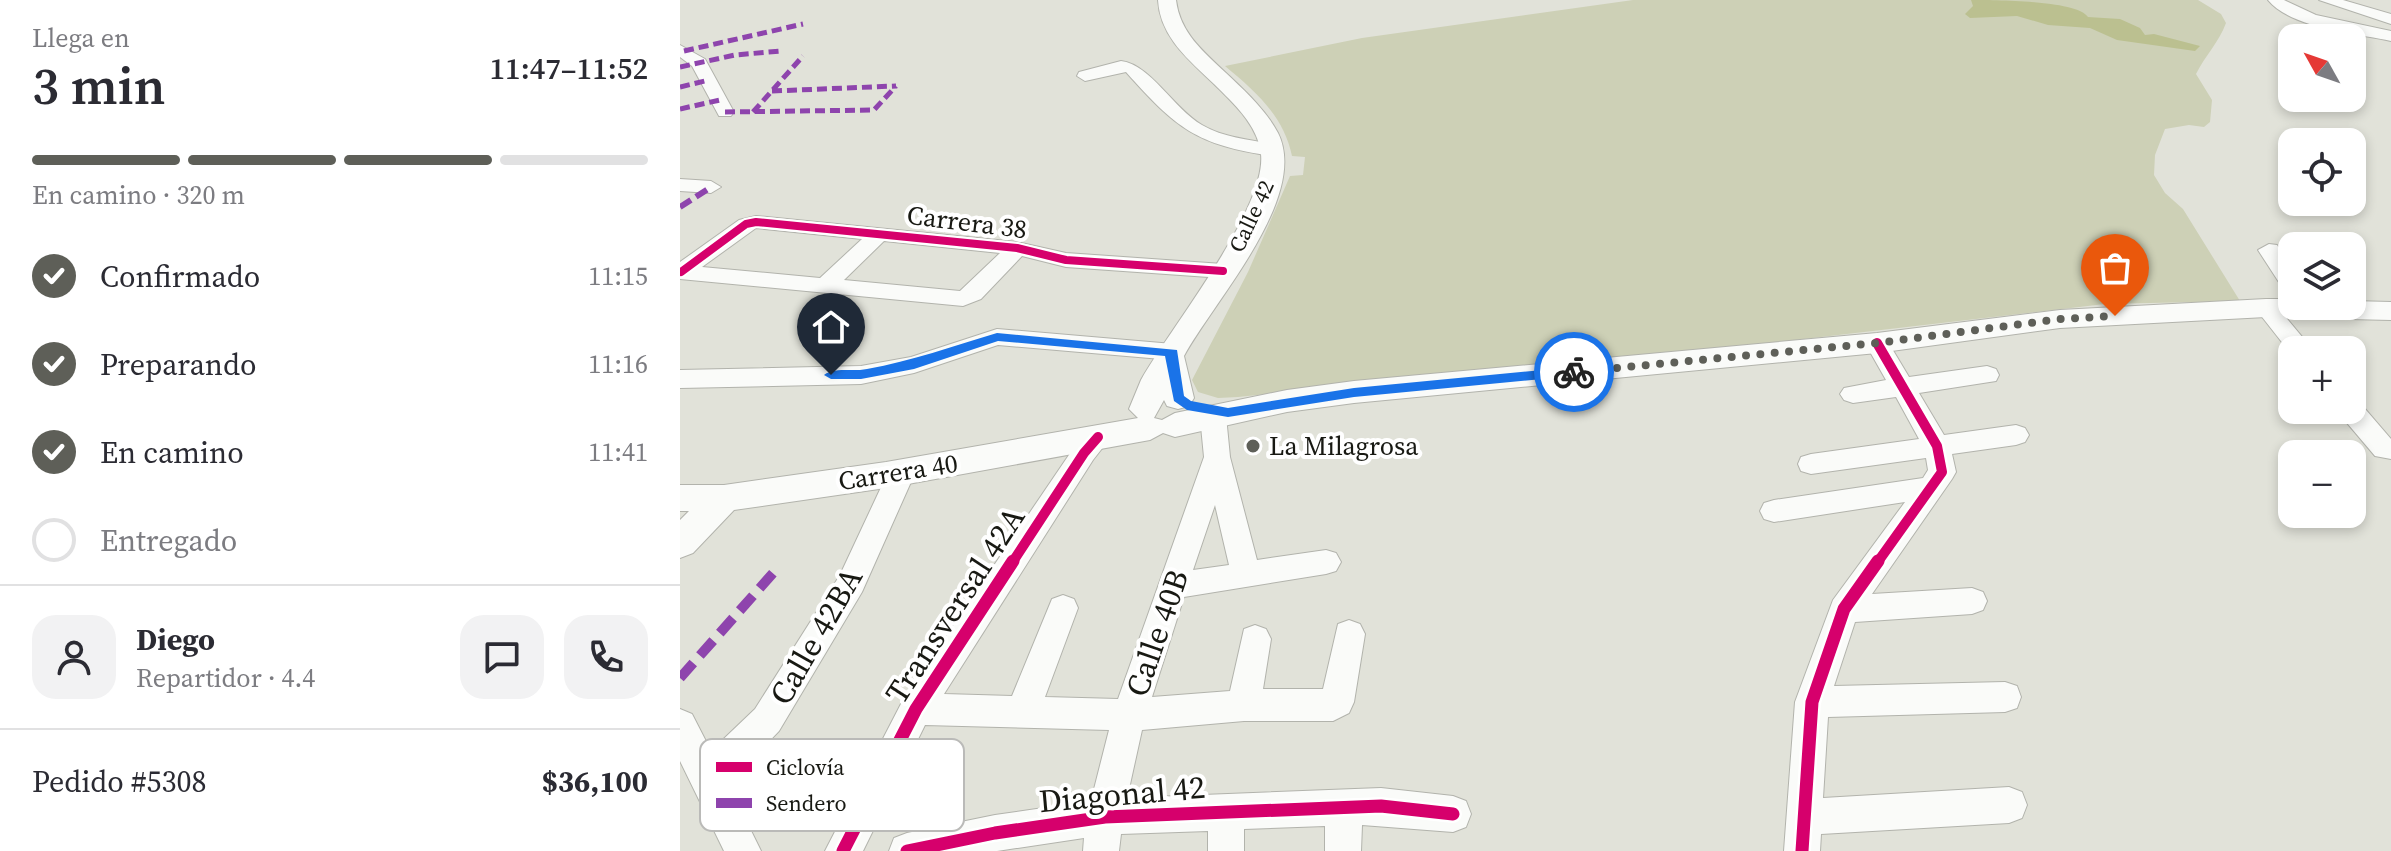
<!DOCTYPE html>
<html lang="es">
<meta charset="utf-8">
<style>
:root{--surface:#fff;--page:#f2f2f3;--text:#2b2b33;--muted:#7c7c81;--line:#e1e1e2;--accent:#5e5f58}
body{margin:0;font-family:"Source Serif 4",serif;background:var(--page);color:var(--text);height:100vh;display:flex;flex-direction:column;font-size:30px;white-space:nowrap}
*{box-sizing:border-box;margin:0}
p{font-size:26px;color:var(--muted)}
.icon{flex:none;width:44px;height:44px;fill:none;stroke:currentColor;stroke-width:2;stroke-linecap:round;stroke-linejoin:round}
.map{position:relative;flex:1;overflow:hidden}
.panel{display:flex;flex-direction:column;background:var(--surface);width:680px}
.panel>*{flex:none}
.needle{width:52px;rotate:310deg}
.tools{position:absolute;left:1598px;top:24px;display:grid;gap:16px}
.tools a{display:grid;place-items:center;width:88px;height:88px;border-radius:16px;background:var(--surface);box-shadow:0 4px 12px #0003;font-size:40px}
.pin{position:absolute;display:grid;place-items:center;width:68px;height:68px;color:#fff;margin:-82px -34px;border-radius:50% 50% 50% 0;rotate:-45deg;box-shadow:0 0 8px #0007}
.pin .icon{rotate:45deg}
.courier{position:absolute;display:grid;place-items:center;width:80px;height:80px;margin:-40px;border:6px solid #1a73e8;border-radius:50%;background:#fff;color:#222;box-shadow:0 2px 10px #0007}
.summary em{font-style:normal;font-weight:600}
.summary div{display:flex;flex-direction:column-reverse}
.summary{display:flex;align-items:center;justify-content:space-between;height:136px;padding:0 32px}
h1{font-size:52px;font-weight:600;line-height:60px}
.bar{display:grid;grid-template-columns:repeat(4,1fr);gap:12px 8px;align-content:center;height:96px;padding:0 32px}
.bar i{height:10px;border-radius:6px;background:var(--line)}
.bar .selected{background:var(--accent)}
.bar p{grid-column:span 4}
.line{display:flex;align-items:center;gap:20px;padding:0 32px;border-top:2px solid var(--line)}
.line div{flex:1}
.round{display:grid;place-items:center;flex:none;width:84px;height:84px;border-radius:24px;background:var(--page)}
ol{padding:0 32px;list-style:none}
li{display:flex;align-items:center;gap:24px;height:88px}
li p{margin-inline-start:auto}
li .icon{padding:8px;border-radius:50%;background:var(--accent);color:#fff;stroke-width:4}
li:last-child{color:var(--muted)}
li i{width:44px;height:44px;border:4px solid var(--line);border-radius:50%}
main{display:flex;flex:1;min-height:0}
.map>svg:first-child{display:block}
.green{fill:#cdd0b6}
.water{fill:#bbc090}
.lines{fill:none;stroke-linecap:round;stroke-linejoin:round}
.minor-casing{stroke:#b2b3ac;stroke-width:2}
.major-casing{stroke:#b2b3ac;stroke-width:2}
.minor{fill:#fafbf9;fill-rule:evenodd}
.major{fill:#fafbf9;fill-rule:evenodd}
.quiet-far2{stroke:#8e44ad;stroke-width:5;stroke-dasharray:10 5;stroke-linecap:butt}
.quiet-far1{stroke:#8e44ad;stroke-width:6;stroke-dasharray:13 6;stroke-linecap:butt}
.quiet{stroke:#8e44ad;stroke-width:10;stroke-dasharray:20 10;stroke-linecap:butt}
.cycleway-far2-casing{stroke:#fff;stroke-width:12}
.cycleway-far1-casing{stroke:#fff;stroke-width:15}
.cycleway-casing{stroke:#fff;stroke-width:18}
.cycleway-far2{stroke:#d6006c;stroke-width:8}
.cycleway-far1{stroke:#d6006c;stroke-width:10}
.cycleway{stroke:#d6006c;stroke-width:13}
.route{fill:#1a73e8}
.done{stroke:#5e5f58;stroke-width:8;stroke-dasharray:0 14.4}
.poi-dot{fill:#5e5f58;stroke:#fff;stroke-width:3}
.labels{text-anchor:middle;stroke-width:8;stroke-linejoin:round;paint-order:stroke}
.far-street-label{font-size:22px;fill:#181913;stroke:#fff}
.street-label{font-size:26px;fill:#181913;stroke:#fff}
.poi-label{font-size:26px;fill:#181913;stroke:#fff;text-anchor:start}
.near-street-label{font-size:32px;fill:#181913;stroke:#fff}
.key{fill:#fff;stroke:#babab8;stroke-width:2}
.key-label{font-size:22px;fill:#181913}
</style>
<main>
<section class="panel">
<div class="summary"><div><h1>3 min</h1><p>Llega en</p></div><em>11:47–11:52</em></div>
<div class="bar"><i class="selected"></i><i class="selected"></i><i class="selected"></i><i></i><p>En camino · 320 m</p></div>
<ol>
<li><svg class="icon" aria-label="check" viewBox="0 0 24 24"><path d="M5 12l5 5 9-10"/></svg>Confirmado<p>11:15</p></li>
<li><svg class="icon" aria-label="check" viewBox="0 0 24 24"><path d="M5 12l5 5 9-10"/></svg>Preparando<p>11:16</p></li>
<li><svg class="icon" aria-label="check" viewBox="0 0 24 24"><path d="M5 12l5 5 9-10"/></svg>En camino<p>11:41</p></li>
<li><i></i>Entregado</li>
</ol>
<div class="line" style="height:144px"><a class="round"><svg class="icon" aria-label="person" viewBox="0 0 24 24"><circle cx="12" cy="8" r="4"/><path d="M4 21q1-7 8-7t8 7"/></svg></a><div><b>Diego</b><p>Repartidor · 4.4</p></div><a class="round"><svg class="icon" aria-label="chat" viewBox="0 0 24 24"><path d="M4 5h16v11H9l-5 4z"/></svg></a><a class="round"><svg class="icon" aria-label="phone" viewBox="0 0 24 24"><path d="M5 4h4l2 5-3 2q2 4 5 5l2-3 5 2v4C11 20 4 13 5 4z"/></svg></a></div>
<div class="line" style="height:104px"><div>Pedido #5308</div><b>$36,100</b></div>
</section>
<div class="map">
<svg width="1711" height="851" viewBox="0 0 1711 851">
<rect width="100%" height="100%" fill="#e1e2d9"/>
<path class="green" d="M953,0H1518L1541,14L1546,23C1539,42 1525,56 1516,74L1532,100L1530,122L1524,127L1509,125L1485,129L1475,155L1474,175L1485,193L1503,209L1560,301L1425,304L1098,342L558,397L538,398L518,392L512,380L568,272L610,176L623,175L625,157L612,156C604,116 575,91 545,66L682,38Z"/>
<path class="water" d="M1291,0C1313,0 1397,0 1408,17L1440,19L1460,28L1465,35L1474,34L1520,46L1515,51L1437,40L1410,28L1368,25L1337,16L1290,18L1285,14L1293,6Z"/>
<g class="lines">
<defs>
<path id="minor" d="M1588,0H1604L1636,15L1711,31V41C1676,33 1612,29 1588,0Z
M1639,0H1663L1711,14V24Z
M0,45L25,59L54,112L51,116H39L12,66L0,57Z
M441,61C470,64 494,109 522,125C546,139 572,139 599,146L601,150L592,156C516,145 496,128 446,72L405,81L397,76L399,72Z
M0,179L31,181L41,187L31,193L0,191Z
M76,216L337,242L386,253L543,264L551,266L554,271L551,276L543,278L386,267L342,256L301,299L283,306L0,279V262L59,220ZM76,228L182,239L140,278L22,267ZM204,241L320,253L280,291L164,280Z
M1589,244L1597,245L1612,268V292L1604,290L1578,250Z
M1586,301L1594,303L1633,350H1612V355L1575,308L1578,303Z
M317,329L493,344L502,346L505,352L502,358L493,360L318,345L234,373L181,384L0,388V370L181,366L231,357Z
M1197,335L1205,337L1229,377L1307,366L1316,369L1319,375L1316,381L1239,393L1264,435L1336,425L1345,428L1349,435L1345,442L1336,445L1272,454L1276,472L1272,479L1192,594L1292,588L1303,592L1307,601L1303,610L1292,614L1175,622L1154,686L1325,682L1337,686L1341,697L1337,708L1325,712L1148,717L1143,798L1329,787L1342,792L1347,805L1342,818L1329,823L1141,834L1140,851H1104L1115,702L1153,600L1225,502L1094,522L1084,519L1080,511L1084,503L1094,500L1243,478L1248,470L1246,458L1131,474L1121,471L1118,464L1121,457L1131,454L1239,439L1216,397L1173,403L1164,400L1160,394L1164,388L1206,380L1185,343L1189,337Z
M1672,401L1680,403L1711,439V459L1695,456L1662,417L1658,410H1672Z
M533,407L542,409L546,416L550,457L577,560L646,550L656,553L661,562L656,571L646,574L504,597L472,697L550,691L564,629L575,625L586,629L591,639L583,689H643L658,624L669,620L680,624L685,634L674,702L669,713L653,721H564L462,730L447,798L701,788L773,796L786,801L791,814L786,827L773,832L682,825L681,851H645V826L564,829V851H528V831L441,834L439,851H403L404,838L317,851H209L214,838L227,833L315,815L411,801L429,730L245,725L183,851H145L224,698L395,446C405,434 411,425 427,430L431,437L413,460L264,694L332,696L372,599L383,595L394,599L398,608L365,697L438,699L524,457L520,416L524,409ZM535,505L549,565L513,570Z
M221,463L231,466L235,473L182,592L99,731L48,784L81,851H44L0,761V709L12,714L31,751L75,709L160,575L211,466Z"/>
<path id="major" d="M478,0H496C500,33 523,51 546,73C565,91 586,110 598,133C630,197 533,302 504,356L514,398L509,406L498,409L487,406L484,400L474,418L482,420L495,413L607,390L674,381L1197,333L1380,310L1586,299H1612V306H1672V301L1711,302V320L1586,317L1380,328L1197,353L674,403L607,412L495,437L483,433L470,440L206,488L54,510L13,553L0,558V520L9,511H0V485H44L206,462L458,418L449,409L461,380C490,328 587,209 581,154C578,125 554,104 534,84C509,60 480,37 478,0Z"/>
</defs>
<use href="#minor" class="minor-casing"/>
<use href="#major" class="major-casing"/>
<use href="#minor" class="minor"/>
<use href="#major" class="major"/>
<path class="quiet-far2" d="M4,51L123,24
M0,67L55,55L101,51
M0,87L29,80
M92,91L216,86
M0,109L40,100
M45,112L194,110L216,86
M73,112L123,56"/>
<path class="quiet-far1" d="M0,207L31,187"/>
<path class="quiet" d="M0,678L94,572"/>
<defs>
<path id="cycleway-far2" d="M1,272L66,224L76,222L337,248L386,260L543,271"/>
<path id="cycleway-far1" d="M332,563L404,453L418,437
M1197,563L1262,472L1257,446L1197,343"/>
<path id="cycleway" d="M163,851L236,709L333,561
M227,851L315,833L425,817L701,806L773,814
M1122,851L1132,702L1164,609L1198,561"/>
</defs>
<use href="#cycleway-far2" class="cycleway-far2-casing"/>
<use href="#cycleway-far1" class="cycleway-far1-casing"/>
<use href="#cycleway" class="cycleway-casing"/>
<use href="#cycleway-far2" class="cycleway-far2"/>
<use href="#cycleway-far1" class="cycleway-far1"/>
<use href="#cycleway" class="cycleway"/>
</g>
<path class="route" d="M317,333L497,350L504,396L511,401L548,408L674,388L894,367L900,372L894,376L674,397L548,417L507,410L494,401L485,356L318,341L234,369L181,379H151L144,375C155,367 174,372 187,369C232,361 273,346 317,333Z"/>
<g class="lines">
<path class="done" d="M894,372L1197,343L1380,319L1435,316"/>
</g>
<circle class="poi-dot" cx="573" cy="446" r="8"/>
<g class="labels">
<g class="far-street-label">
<text transform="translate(571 216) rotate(-65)" y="8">Calle 42</text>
</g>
<g class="street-label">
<text transform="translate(287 222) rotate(7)" y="9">Carrera 38</text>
<text transform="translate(218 472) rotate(-9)" y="9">Carrera 40</text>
</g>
<g class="poi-label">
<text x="589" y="455">La Milagrosa</text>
</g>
<g class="near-street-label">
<text transform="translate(275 605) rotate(-57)" y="11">Transversal 42A</text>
<text transform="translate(477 633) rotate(-71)" y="11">Calle 40B</text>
<text transform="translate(136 636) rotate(-60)" y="11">Calle 42BA</text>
<text transform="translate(442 794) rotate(-5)" y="11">Diagonal 42</text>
</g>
</g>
<rect x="20" y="739" width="264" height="92" rx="12" class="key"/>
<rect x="36" y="762" width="36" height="10" fill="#d6006c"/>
<rect x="36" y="798" width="36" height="10" fill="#8e44ad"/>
<g class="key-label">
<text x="86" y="775">Ciclovía</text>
<text x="86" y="811">Sendero</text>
</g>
</svg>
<div class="tools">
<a><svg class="needle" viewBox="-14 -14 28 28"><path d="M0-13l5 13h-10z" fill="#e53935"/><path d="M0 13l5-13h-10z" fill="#7c7c81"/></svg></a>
<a><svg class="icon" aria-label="locate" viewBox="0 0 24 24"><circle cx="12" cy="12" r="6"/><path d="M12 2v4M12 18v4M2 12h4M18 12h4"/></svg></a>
<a><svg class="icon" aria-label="layers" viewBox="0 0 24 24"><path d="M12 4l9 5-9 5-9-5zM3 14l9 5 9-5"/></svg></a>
<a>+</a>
<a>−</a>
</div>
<div class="pin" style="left:1435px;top:316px;background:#ea580c"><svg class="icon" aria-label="bag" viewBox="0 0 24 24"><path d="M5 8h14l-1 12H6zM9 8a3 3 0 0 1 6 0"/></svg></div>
<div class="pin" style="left:151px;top:375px;background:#1f2937"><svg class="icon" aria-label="home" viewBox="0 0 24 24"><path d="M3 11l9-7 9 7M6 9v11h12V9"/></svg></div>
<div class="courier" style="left:894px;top:372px"><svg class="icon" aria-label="bike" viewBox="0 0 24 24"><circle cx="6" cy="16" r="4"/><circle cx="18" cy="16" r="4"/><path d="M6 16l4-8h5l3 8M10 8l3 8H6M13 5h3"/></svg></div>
</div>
</main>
